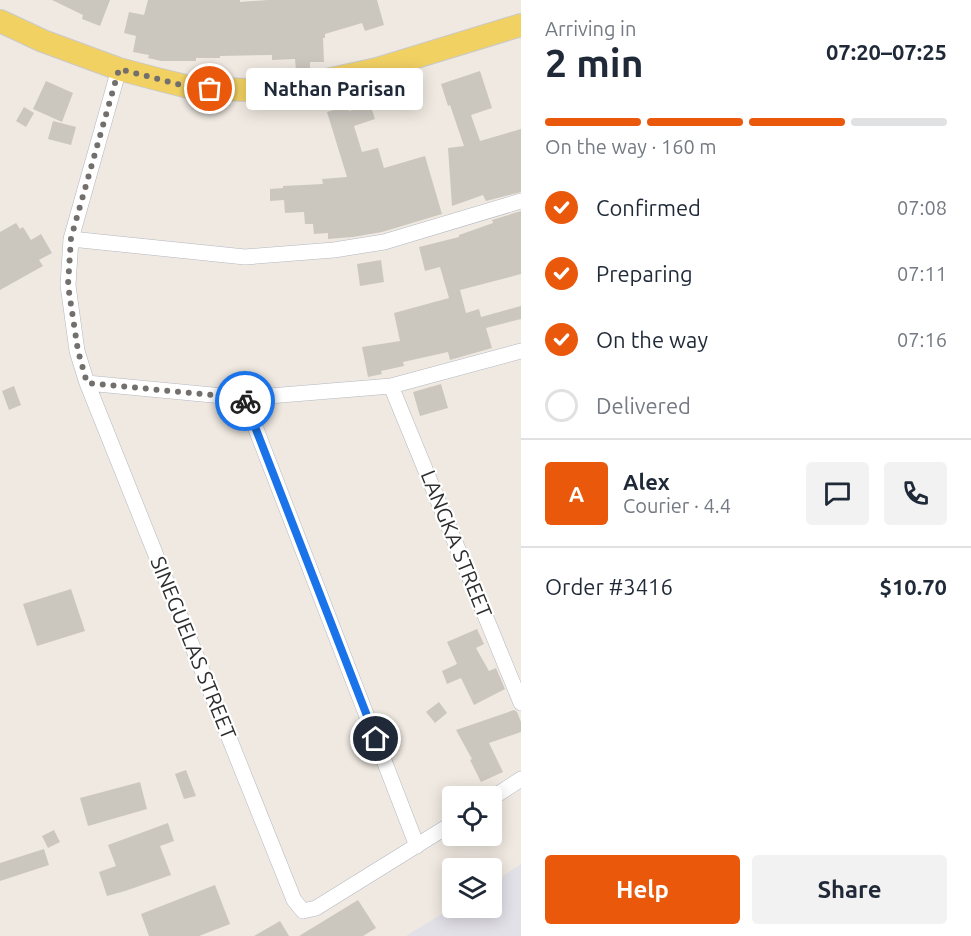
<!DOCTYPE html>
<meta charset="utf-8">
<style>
:root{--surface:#fff;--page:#f2f2f3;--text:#1f2937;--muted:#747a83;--line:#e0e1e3;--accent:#ea580c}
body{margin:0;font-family:Ubuntu,sans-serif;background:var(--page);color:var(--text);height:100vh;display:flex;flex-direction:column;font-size:22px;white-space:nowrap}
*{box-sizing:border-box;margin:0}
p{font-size:20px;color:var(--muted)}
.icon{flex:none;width:33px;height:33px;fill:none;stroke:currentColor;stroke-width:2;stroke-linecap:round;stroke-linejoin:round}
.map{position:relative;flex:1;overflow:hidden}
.sheet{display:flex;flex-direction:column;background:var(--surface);width:450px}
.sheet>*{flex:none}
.controls{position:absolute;left:442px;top:786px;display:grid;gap:12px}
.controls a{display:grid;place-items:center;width:60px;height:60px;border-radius:6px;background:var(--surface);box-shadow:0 3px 15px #0003;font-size:30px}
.pin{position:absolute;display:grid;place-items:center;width:51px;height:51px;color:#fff;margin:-26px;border:3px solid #fff;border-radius:50%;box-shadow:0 2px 6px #0007}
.courier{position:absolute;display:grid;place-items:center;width:60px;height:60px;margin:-30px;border:4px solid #1a73e8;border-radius:50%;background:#fff;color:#222;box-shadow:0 2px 8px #0007}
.bubble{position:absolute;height:42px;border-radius:6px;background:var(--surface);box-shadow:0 3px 15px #0003;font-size:20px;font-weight:700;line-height:42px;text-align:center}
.summary em{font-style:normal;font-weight:700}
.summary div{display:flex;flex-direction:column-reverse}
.summary{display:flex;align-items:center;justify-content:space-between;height:102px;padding:0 24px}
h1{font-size:39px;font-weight:700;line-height:45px}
.bar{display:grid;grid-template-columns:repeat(4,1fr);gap:9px 6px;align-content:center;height:72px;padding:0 24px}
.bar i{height:8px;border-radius:4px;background:var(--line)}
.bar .current{background:var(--accent)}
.bar p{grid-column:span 4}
.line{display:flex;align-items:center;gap:15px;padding:0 24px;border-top:2px solid var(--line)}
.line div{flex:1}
.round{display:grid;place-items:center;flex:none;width:63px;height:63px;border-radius:6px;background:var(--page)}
ol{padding:0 24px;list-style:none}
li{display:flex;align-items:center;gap:18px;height:66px}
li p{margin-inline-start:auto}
li .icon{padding:6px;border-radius:50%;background:var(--accent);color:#fff;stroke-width:4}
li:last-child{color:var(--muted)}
li i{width:33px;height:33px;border:3px solid var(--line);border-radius:50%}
.button{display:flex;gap:12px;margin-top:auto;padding:12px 24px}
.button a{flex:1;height:69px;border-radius:6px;background:var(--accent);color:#fff;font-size:24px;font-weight:700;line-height:69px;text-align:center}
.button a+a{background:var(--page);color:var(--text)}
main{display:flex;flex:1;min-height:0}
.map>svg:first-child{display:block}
.industrial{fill:#e3e1e8}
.building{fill:#cbc7bf}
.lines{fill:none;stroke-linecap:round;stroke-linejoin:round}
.street-casing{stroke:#b4b7c1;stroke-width:16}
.primary-casing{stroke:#c9c9c9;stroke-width:24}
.street{stroke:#fff;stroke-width:15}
.primary{stroke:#f2d163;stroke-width:22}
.done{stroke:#726f6d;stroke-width:6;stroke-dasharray:0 10.8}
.route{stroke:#1a73e8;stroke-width:8}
.labels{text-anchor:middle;stroke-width:4.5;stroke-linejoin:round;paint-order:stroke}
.street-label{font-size:21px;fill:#2e2e2e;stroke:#fff}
</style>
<main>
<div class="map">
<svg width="521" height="936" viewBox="0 0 521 936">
<rect width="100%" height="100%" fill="#efe9e1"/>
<path class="industrial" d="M521,864V936H406L453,907L492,908V883Z"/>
<path class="building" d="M52,0H110L100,26L82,19L83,15Z
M148,0H240V2L268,0H377L384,25L365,31L362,23L325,34V38H323L324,62H310V70L305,71H296L295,59L272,60V55L220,56V58H196V61H161L148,58L149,55L133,52L136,36L124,33L129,12L144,15Z
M480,71L492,108L471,115L480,141L521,129V192L486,201L483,195L452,206L448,148L464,146L450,105L448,106L441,84Z
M46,81L73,93L62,122L33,109Z
M370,104L375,119L354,126L362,152L378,148L384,168L425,156L442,214L382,232L353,237L328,239V233L314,234L313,224H305L304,212L285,213L284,200L270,201V189L283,188V186L323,184L322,179L347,177L327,112L347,106L349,111Z
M24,107L34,113L26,127L16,121Z
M53,121L76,127L71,145L48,139Z
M521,211V274L460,290L466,313L479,309L481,317L521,306V319L486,328L492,348L450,360L448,352L403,362L404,366L381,371L382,374L368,377L362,347L400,341L394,313L449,298L440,267L425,271L419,247L459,237V235L493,223L492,220Z
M16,223L20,229L23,227L31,240L41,234L52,253L39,260L43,266L0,290V232Z
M381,260L384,282L360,286L357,264Z
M441,384L448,408L420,416L413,392Z
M14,386L21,405L9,410L2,391Z
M71,589L85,631L37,646L23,604Z
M477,629L484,644L476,648L489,671L496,668L505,689L474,705L461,678L447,684L442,671L457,664L447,642Z
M439,702L447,713L435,723L426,712Z
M514,710L517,712L521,722V732L489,743L503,772L481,782L470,760L472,759L456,730Z
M186,770L196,796L184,799L175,774Z
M140,782L147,809L88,826L80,798Z
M168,823L174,841L160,846L171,875L125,891L107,896L99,872L116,866L108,845Z
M54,830L60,842L48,848L42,836Z
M44,849L49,865L0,881V863Z
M215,885L230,924L199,936H149L141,914Z
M358,900L376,928L363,936H299Z
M280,921L289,936H254Z"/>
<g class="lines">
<defs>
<path id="street" d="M119,69L71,239L68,285L77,351L87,383L294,900L303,911L316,908L453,823
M71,239L245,257L334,250L384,242L521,201
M87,383L244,398L391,386L521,351
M391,386L521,703
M244,398L417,846
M492,798L521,779"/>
<path id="primary" d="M0,21L43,41L119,69L153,78L193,88L276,91L377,69L521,25"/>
</defs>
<use href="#street" class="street-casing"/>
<use href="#primary" class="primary-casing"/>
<use href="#street" class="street"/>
<use href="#primary" class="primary"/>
</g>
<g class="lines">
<path class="done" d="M210,89L193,88L119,69L71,238L68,285L78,351L87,383L244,398L245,401"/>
<path class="route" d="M245,401L376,739"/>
</g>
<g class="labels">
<g class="street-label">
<text transform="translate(456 544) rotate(68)" y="7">LANGKA STREET</text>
<text transform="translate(193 648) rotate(68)" y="7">SINEGUELAS STREET</text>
</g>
</g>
</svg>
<div class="controls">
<a><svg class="icon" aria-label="locate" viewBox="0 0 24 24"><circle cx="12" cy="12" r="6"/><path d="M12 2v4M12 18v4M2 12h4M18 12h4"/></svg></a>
<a><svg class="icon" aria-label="layers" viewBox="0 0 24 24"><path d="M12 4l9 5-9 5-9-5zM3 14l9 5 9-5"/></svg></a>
</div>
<div class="pin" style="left:210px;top:89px;background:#ea580c"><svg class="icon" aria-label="bag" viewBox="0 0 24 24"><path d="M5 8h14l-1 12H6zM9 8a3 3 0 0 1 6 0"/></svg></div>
<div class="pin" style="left:376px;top:739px;background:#1f2937"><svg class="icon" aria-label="home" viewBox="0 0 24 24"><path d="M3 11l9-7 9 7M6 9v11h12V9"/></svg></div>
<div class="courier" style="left:245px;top:401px"><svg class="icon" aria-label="bike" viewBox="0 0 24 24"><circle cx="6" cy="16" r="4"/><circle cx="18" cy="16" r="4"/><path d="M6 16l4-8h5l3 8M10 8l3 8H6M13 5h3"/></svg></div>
<div class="bubble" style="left:246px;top:68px;width:177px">Nathan Parisan</div>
</div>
<section class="sheet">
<div class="summary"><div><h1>2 min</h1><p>Arriving in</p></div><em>07:20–07:25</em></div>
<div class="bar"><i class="current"></i><i class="current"></i><i class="current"></i><i></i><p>On the way · 160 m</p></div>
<ol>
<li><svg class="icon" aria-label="check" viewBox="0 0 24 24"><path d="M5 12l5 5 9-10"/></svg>Confirmed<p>07:08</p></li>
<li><svg class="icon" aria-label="check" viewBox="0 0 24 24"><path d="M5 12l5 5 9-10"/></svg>Preparing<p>07:11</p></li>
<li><svg class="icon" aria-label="check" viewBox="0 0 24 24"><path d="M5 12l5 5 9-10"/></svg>On the way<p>07:16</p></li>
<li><i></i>Delivered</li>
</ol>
<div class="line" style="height:108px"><b class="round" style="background:var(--accent);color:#fff">A</b><div><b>Alex</b><p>Courier · 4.4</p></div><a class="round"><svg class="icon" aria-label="chat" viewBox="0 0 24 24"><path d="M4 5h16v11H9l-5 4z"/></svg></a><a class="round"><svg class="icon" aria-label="phone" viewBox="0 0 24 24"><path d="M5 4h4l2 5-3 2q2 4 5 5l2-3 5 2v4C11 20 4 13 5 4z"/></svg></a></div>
<div class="line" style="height:78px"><div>Order #3416</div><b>$10.70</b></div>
<div class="button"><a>Help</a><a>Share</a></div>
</section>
</main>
